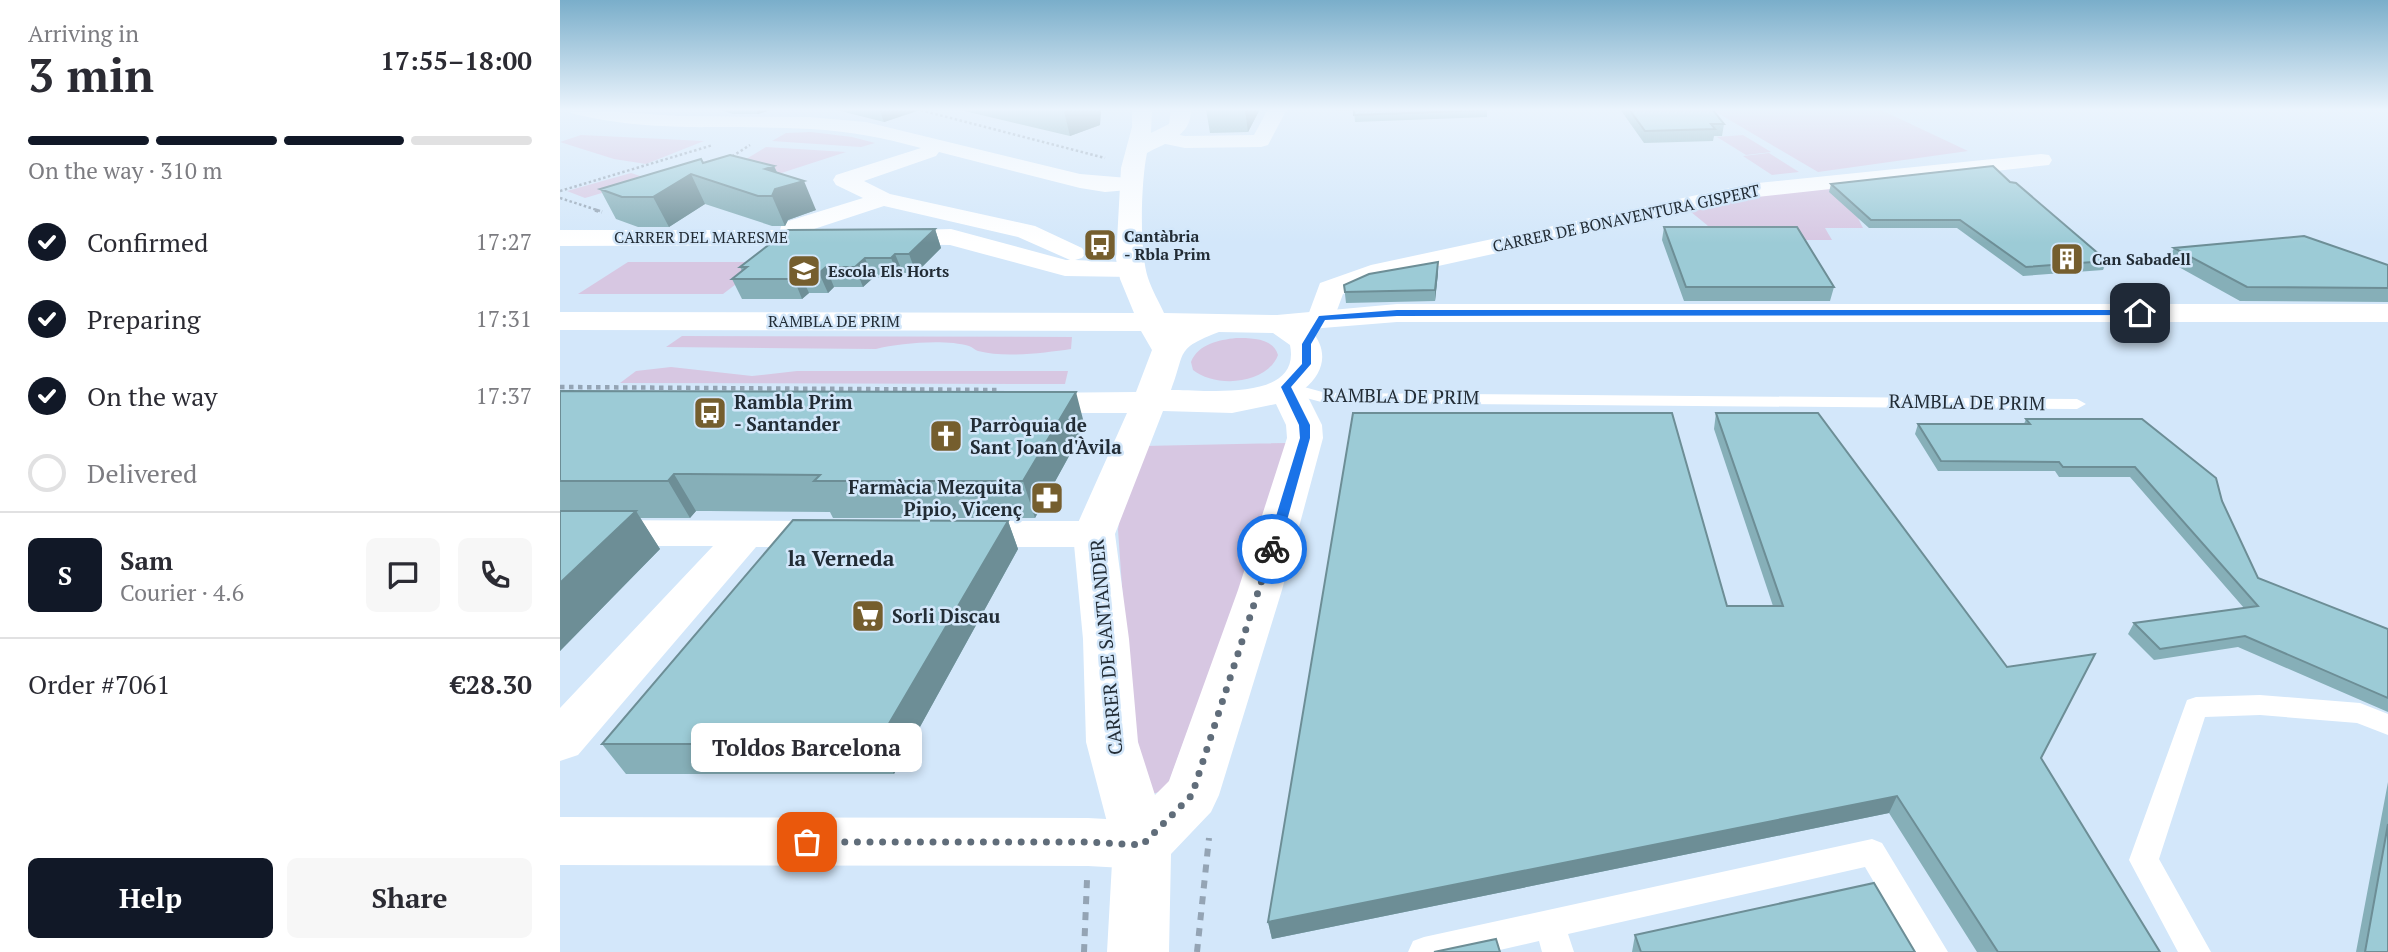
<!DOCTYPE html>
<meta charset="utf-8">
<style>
:root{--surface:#fff;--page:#f7f7f7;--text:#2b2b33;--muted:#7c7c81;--line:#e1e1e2;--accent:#111827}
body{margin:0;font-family:"PT Serif",serif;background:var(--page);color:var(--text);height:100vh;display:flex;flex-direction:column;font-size:26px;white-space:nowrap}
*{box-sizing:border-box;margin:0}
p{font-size:23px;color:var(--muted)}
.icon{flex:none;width:38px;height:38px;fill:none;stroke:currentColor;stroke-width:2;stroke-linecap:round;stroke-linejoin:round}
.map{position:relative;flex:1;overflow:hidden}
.side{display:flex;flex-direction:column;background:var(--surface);width:560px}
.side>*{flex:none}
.pin{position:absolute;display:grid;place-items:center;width:60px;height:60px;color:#fff;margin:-30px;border-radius:14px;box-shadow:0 4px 10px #0006}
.courier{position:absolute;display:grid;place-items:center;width:70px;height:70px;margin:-35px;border:5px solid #1a73e8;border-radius:50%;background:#fff;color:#222;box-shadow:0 2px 9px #0007}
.bubble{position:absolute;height:49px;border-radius:10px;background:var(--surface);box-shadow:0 4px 10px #0003;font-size:23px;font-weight:700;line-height:49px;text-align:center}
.headline em{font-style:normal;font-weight:700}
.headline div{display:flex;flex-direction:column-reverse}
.headline{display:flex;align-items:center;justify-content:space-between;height:119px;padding:0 28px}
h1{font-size:46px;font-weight:700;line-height:52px}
.bar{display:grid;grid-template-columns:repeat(4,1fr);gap:10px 7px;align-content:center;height:84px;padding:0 28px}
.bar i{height:9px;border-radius:5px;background:var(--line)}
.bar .on{background:var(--accent)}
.bar p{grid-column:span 4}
.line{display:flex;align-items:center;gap:18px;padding:0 28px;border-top:2px solid var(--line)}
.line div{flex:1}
.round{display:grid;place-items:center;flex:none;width:74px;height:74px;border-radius:10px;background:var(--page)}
ol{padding:0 28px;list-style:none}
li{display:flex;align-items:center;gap:21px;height:77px}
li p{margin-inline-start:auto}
li .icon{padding:7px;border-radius:50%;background:var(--accent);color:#fff;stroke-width:4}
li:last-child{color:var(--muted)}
li i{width:38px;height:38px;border:4px solid var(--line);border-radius:50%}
.action{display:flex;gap:14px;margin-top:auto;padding:14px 28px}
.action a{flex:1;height:80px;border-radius:10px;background:var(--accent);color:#fff;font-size:28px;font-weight:700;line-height:80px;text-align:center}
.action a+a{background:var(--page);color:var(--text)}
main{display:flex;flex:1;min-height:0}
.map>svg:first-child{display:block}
.green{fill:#d7c7e2}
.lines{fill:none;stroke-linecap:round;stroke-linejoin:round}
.path-far3{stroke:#94a4b4;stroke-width:2.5;stroke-dasharray:2.5 2.5;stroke-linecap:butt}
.path-far2{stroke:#94a4b4;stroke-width:3.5;stroke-dasharray:3.5 3.5;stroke-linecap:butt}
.path-far1{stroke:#94a4b4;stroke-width:4.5;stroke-dasharray:4.5 4.5;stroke-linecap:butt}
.path{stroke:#94a4b4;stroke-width:6;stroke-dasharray:8 8;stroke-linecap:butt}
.lane{fill:#fff;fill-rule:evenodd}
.street{fill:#fff;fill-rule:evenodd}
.secondary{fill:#fff;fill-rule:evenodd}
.wall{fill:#86afb8}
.shaded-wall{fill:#6d8e96}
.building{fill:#9ccbd6;stroke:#6d8e96;stroke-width:2}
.route{fill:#1a73e8}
.done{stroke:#606d7a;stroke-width:7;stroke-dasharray:0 12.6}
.labels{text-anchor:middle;stroke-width:5;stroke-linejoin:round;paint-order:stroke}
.far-street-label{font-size:16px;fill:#222c35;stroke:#d3e7fa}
.far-poi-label{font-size:16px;font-weight:bold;fill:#222c35;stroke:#d3e7fa;text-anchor:start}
.street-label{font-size:19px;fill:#222c35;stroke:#d3e7fa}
.poi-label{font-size:19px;font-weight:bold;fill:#222c35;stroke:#d3e7fa;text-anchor:start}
.neighbourhood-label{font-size:21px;font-weight:bold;fill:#222c35;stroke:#d3e7fa}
</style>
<main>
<section class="side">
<div class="headline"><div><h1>3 min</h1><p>Arriving in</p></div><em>17:55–18:00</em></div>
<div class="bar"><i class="on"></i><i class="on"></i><i class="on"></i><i></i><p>On the way · 310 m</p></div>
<ol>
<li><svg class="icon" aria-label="check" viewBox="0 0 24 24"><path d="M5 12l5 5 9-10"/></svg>Confirmed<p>17:27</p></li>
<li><svg class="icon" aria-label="check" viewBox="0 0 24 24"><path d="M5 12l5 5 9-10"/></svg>Preparing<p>17:31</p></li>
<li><svg class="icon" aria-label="check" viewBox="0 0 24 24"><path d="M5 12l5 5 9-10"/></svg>On the way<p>17:37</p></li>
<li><i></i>Delivered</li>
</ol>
<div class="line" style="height:126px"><b class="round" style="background:var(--accent);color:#fff">S</b><div><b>Sam</b><p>Courier · 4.6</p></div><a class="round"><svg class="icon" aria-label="chat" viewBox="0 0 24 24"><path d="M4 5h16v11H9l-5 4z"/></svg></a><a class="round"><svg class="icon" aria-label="phone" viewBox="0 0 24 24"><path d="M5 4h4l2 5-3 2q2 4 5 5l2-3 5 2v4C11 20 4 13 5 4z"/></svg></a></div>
<div class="line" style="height:91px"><div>Order #7061</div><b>€28.30</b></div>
<div class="action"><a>Help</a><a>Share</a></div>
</section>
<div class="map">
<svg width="1828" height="952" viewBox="0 0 1828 952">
<rect width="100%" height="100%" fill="#d3e7fa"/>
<path class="green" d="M1151,109H1319L1408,151L1258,172Z
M251,132L292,137L315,143L301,147L212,141L226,133Z
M21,135L144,141L86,164L54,159L0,142Z
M1183,135L1211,152L1186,155L1157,137Z
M206,147L286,152L206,178L163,173Z
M1209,153L1239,172L1212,175L1183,156Z
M71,173L89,179L25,198L7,191Z
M1278,185L1288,208L1298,218L1303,228H1265L1272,240H1159L1147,225L1131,212L1152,207L1146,203Z
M68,262H205L163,294H18Z
M122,336L512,337L511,349C484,353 444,358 418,351C415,350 412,347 409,346C385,339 340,343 316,349L106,347Z
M676,338C692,338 713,338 718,355C707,385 655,388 633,370L631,362C638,344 659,340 676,338Z
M111,367L192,376L237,371H508L505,384L60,383L76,371Z
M727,443L711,503L606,790L592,794L576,784L558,530L563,493L584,446Z"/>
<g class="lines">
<path class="path-far3" d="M356,109L545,158
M168,159L190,145
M0,191L153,145
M0,198L40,211"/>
<path class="path-far2" d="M35,210L42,212"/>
<path class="path-far1" d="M0,387L440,390"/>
<path class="path" d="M524,952L527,880
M637,952L649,838"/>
<path class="lane" d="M726,382L766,393L1517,399L1526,404L1517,409L765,403L720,391L718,387Z
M1700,695L1800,703L1828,714V735L1797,723L1700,715L1645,717L1599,859L1651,952H1618L1569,860L1627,700L1636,697Z
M1312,839L1322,843L1388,952H1355L1305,867L1008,934L1014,952H982L979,941L931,952H848L853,941L864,937Z"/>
<path class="street" d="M9,109L119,116L249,117L306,122L520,174L580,179L583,184L580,189L545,192L520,188L379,152L376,156L304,181L330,194L475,226L522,248L526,253L522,258L515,260L581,263L585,269L581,275L572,277L505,276L390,245L327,244L318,241L314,236L318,231L391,229L506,260H510L458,237L324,206L251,230L277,232L281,237L277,242L268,245L0,246V230H220L222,223L303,198L276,185L273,180L276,175L361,148C324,138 289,131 251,129C170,124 90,134 11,113Z
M708,109H727L708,145L701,147L625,148L591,141L588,137L591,133L598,131L625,136L694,135Z
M1481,154L1489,155L1492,160L1489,165L1188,198L819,279L783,294L772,324L762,327L752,324L747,318L760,283L811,265L1188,184Z
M0,520L270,521L284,525L290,534L284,543L270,547H196L18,755L0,761V708L153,546H0Z
M402,521H534L548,525L554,534L548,543L534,547H402L388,543L382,534L388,525Z
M0,817L528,818L582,821L601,828L609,845L601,862L582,869L528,866L0,865Z"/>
<path class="secondary" d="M572,109H592L591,133L609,124L611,109H631C632,136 607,142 587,153C581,181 579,251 588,278C592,290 599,302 604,313L717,315L837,304H1828V322H837L750,329C769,350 765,372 744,389L762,425L763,438L722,590L659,795L651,812L611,854L609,952H547L553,845L526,742L523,639L513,534L567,413H466L454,410L449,403L454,396L466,393L576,392L592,350L581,331L0,330V312L574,313L560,279L556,259L561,168L572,127ZM659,332L713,333L730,345C742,404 642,389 611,390C626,352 614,349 659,332ZM716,404L726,425L727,438L678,590L609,781L595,795L578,742L569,639L555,534L603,411L672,413Z"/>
</g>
<path class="wall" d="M157,109H214L198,114H173Z
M273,109H363L324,122Z
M396,109H541L540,125L510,136Z
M646,109H700L688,132L650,133Z
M775,109H927V117L795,122L794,110L775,111Z
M1060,109H1152L1164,124L1162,136H1154L1153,141L1084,143Z
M143,163L214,166L217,172L256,210L228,220L225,226H212L145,204L109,227H78L56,219L40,189Z
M1450,182L1547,261L1543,270L1463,276L1397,228H1309L1269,192L1271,184Z
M1104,227L1274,287L1270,301H1124L1102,240Z
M375,229L381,248L356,273H343L339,277L313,278L303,287H274L268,293H249L242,299H182L172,279L182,271L180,267Z
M1614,248L1828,265V302L1680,301L1608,261Z
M878,273L875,301L786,303L784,285Z
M0,391L525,427L475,518H273L270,512L149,511H136L130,518H80L100,549L0,651Z
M1156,413L1481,758L1600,952H1417L1329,813L712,939L708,922L1167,606H1213L1154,429Z
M1466,419L1662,501L1698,578L1828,629V712L1678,647L1594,660L1568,634L1574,623L1684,608L1570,477H1499L1495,471H1378L1355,434L1358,424H1464Z
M448,521L458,549L334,774H66L42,744Z
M1828,782V952H1796Z
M1075,935L1355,952H1072Z"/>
<path class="shaded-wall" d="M196,109H214L198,114Z
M319,109H363L324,122Z
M509,109H541L540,125L510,136L504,111Z
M685,109H700L688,132Z
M214,166L223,187L244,181L256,210L228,220L225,226L212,196L205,169Z
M131,174L145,204L109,227L93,197Z
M375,229L381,248L356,273L349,254Z
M335,254L343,273L339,277L331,258Z
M305,258L313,278L303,287L295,267Z
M878,262V273L875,301V290Z
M266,267L274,287L268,293L259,273Z
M240,273L249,293L242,299L234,279Z
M516,392L525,427L475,518L463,481Z
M114,474L136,511L130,518L108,481Z
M76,511L100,549L0,651V583Z
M448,521L458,549L334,774L317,744Z
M1337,796L1329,813L712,939L708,922Z"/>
<path class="building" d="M794,109H927V110L794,115Z
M1069,109H1152L1164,124H1151L1155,129L1085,131Z
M170,155L214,166L205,169L244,181L215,189L212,196H198L131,174L93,197H62L40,189L141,159L143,163Z
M1433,166L1450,182L1456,183L1547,261L1466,267L1400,220H1311L1271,184Z
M1104,227H1237L1274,287H1126Z
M375,229L349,254H335L331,258H305L295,267H266L259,273H240L234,279H172L187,267H180L228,230Z
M1744,236L1828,265V288L1687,287L1614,248Z
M878,262L875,290L785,292L784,285L809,274Z
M0,391L516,392L463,481H254L260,475L127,474H114L108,481H0Z
M793,413H1112L1167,606H1223L1156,413H1258L1447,667L1535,654L1481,758L1600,952H1438L1337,796L708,922Z
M1466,419H1582L1656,478L1662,501L1698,578L1828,629V698L1685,636L1600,649L1574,623L1698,606L1575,467H1503L1499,462L1381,461L1358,424H1470Z
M0,511H76L0,583Z
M233,520L448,521L317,744H42Z
M1828,824V952H1805Z
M1314,883L1355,952H1081L1075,935Z
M936,939L940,952H874Z"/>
<linearGradient id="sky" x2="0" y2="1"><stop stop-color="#7aaeca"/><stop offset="0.45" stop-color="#ebf4fd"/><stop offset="1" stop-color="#ebf4fd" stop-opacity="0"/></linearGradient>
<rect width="1828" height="243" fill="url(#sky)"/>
<path class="route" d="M837,310H1580L1585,313L1580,315L837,316L765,320L751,344V364L731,387L750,425V438L719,549L712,553L708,552L706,549L740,438L739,425L721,387L742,364V344L759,316Z"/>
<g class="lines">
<path class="done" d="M247,842H528L582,845L632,795L712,549"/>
</g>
<defs>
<symbol id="bus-square" viewBox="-11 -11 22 22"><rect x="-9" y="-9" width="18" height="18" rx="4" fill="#755e2e" stroke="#d3e7fa"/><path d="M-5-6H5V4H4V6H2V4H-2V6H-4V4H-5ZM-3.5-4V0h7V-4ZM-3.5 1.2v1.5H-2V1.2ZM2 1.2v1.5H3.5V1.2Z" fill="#fff"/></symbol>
<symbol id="building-square" viewBox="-11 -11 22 22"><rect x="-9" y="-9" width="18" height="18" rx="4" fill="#755e2e" stroke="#d3e7fa"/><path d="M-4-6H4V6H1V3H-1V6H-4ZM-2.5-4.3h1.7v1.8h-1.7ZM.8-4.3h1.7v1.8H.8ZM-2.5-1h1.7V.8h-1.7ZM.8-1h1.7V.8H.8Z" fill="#fff"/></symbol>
<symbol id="school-square" viewBox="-11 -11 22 22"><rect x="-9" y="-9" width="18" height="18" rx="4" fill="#755e2e" stroke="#d3e7fa"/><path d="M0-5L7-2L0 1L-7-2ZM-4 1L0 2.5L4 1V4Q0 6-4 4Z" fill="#fff"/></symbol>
<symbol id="church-square" viewBox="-11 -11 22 22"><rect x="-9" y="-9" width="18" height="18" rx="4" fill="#755e2e" stroke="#d3e7fa"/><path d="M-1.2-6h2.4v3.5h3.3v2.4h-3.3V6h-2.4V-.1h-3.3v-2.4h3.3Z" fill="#fff"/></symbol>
<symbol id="pharmacy-square" viewBox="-11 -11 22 22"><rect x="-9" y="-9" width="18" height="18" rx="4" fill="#755e2e" stroke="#d3e7fa"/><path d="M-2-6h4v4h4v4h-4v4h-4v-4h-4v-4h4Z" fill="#fff"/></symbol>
<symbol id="supermarket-square" viewBox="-11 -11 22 22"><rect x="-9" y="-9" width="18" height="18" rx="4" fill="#755e2e" stroke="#d3e7fa"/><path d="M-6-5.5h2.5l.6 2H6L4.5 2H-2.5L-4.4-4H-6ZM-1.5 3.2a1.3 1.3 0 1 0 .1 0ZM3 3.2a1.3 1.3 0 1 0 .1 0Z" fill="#fff"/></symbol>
</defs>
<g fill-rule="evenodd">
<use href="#bus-square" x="521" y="226" width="38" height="38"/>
<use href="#building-square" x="1488" y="240" width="38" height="38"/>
<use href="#school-square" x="225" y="252" width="38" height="38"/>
<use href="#bus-square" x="131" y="394" width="38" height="38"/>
<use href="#church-square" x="367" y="417" width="38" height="38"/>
<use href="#pharmacy-square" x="468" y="479" width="38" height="38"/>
<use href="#supermarket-square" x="289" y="597" width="38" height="38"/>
</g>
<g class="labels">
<g class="far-street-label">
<text transform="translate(1066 218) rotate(-12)" y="6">CARRER DE BONAVENTURA GISPERT</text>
<text x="141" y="243">CARRER DEL MARESME</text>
<text x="274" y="327">RAMBLA DE PRIM</text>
</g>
<g class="far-poi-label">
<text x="564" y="242">Cantàbria<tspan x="564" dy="18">- Rbla Prim</tspan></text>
<text x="1532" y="265">Can Sabadell</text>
<text x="268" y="277">Escola Els Horts</text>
</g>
<g class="street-label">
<text transform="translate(841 396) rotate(1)" y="7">RAMBLA DE PRIM</text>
<text transform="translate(1407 402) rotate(1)" y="7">RAMBLA DE PRIM</text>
<text transform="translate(546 647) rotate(-95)" y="7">CARRER DE SANTANDER</text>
</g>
<g class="poi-label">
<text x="174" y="409">Rambla Prim<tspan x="174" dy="22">- Santander</tspan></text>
<text x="410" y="432">Parròquia de<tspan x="410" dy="22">Sant Joan d'Àvila</tspan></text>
<text x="462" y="494" text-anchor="end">Farmàcia Mezquita<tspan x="462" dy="22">Pipio, Vicenç</tspan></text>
<text x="332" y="623">Sorli Discau</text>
</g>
<g class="neighbourhood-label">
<text x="281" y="566">la Verneda</text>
</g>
</g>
</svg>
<div class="pin" style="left:247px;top:842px;background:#ea580c"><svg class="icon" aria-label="bag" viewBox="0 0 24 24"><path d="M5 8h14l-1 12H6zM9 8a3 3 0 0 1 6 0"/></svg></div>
<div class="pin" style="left:1580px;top:313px;background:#1f2937"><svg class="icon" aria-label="home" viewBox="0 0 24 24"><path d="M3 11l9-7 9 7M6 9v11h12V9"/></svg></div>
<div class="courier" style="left:712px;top:549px"><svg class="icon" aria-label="bike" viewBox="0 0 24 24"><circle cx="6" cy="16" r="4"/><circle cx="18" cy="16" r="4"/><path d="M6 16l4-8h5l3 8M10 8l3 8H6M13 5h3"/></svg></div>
<div class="bubble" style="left:131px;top:723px;width:231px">Toldos Barcelona</div>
</div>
</main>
